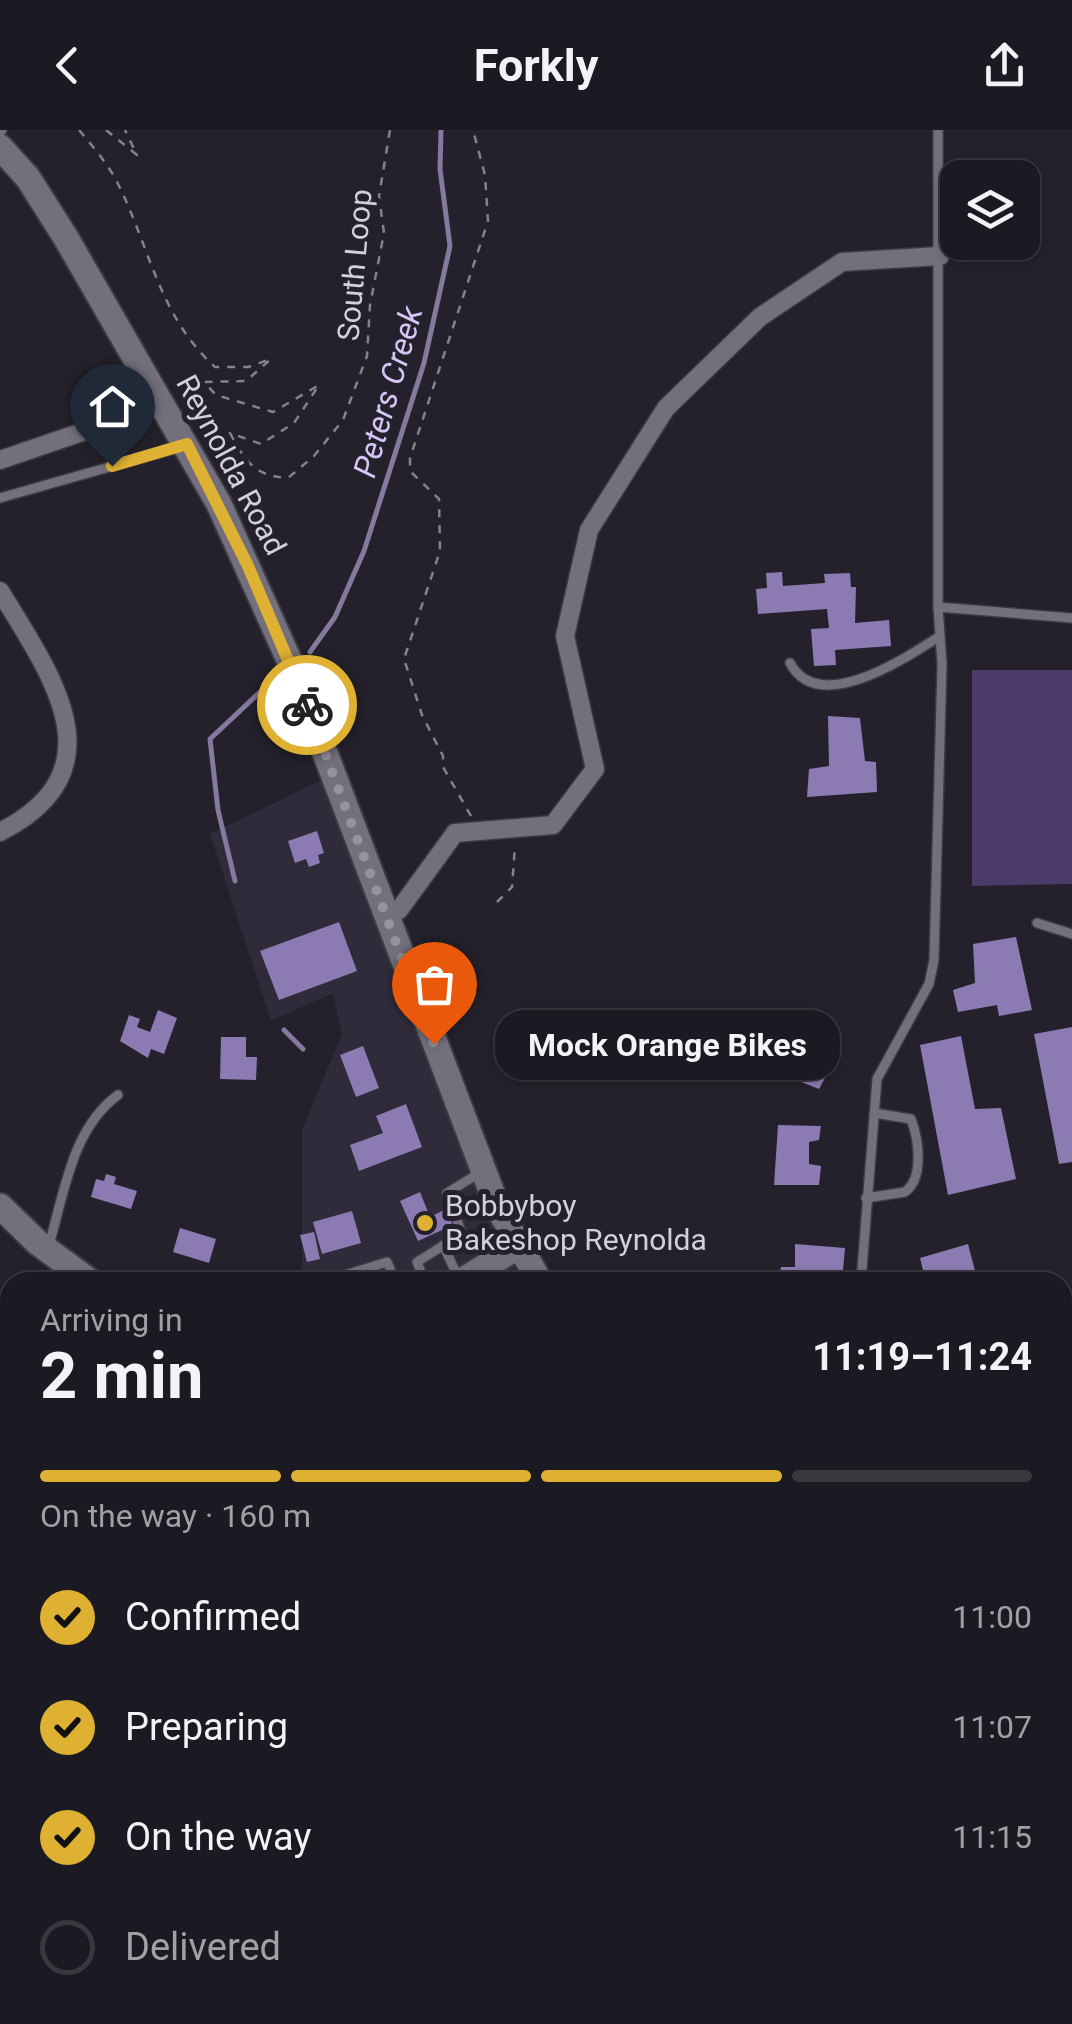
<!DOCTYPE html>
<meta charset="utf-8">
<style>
:root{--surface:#1b1921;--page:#24222a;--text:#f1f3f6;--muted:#a0a0a5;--line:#39383f;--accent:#deb133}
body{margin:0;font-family:Roboto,sans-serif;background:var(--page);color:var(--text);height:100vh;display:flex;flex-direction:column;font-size:38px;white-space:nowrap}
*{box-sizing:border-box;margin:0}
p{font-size:32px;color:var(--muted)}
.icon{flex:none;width:55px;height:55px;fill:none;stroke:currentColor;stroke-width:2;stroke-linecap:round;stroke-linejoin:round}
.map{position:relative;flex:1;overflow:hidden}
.drawer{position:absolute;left:0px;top:1142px;width:1072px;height:752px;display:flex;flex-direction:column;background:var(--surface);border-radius:30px 30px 0 0;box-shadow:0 2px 8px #0004,0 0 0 2px var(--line)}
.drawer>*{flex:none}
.fabs{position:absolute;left:940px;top:30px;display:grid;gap:20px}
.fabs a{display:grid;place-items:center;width:100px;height:100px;border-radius:20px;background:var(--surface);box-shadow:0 2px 8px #0004,0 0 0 2px var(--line);font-size:50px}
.pin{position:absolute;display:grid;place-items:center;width:85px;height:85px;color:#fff;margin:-102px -42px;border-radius:50% 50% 50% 0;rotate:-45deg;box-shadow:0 0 10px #0007}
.pin .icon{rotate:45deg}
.courier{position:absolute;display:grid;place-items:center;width:100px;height:100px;margin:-50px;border:8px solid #deb133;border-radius:50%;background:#fff;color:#222;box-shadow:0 2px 12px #0007}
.bubble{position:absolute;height:70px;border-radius:30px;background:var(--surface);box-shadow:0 2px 8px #0004,0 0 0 2px var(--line);font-size:32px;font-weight:700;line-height:70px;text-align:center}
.headline em{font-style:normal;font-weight:700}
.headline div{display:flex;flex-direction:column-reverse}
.headline{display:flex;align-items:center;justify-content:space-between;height:170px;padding:0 40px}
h1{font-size:65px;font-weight:700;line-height:75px}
.bar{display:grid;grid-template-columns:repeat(4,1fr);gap:15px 10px;align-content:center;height:120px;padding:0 40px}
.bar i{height:12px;border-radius:8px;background:var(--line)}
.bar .active{background:var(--accent)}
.bar p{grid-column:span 4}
ol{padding:0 40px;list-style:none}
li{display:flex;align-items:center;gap:30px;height:110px}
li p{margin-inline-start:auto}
li .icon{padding:10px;border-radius:50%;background:var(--accent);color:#111;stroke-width:4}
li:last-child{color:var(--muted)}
li i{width:55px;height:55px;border:5px solid var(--line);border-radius:50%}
header{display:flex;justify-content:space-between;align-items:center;height:130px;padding:0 40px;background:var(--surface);font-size:45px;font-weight:700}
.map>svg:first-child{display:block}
.built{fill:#2f2b3b}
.green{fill:#4a3b68}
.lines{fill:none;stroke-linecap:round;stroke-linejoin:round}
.stream{stroke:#85799f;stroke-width:5}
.building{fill:#8b7bb2}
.lane-casing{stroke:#3c3b43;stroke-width:12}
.street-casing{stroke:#3c3b43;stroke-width:21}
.secondary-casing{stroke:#3c3b43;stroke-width:29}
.path{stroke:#84828b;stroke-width:2.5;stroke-dasharray:8 8;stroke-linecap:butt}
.lane{stroke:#736f7c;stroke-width:9}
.street{stroke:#736f7c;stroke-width:18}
.secondary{stroke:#736f7c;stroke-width:25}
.done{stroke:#95939c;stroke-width:10;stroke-dasharray:0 18}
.route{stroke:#deb133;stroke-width:12}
.poi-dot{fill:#deb133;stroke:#24212c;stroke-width:4}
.labels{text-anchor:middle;stroke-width:10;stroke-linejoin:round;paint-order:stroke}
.street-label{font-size:30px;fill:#d2d1d8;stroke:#24212c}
.poi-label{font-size:30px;fill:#d2d1d8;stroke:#24212c;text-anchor:start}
.water-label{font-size:32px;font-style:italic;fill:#d3c5f6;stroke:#24212c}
</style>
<header><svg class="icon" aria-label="back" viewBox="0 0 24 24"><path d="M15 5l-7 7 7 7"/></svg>Forkly<svg class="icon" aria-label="share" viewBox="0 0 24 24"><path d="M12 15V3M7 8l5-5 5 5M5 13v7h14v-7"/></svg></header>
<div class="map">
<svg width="1072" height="1894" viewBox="0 0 1072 1894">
<rect width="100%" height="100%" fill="#24212c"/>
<path class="built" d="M330,646L481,1074L528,1152H302V1000L342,904L333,863L271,891L210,704Z"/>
<path class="green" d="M972,540H1072V754L972,756Z"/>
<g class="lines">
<path class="stream" d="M310,522L335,487L364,421L424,233L450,116L440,39L441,0
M235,751L218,680L210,609L260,562
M284,900L303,919
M854,1885L862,1894"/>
</g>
<path class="building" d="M782,442L783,456L825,453L824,444L850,443L851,457H856L855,493L889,490L891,516L835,520L836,535L814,536L811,499L829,498L827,479L758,484L756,459L767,458L766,443Z
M828,586L860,588L865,631L876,632L877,662L807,667L809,639L829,636Z
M317,701L324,723L318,725L320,733L309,737L306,729L295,733L288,711Z
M339,792L357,841L279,870L260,821Z
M1016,807L1032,880L999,886L997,875L958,882L953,860L975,853L973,814Z
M158,880L177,888L164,924L151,919L148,928L120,911L129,885L140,889L137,897L150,902Z
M1072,897V1032L1059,1034L1034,904Z
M961,906L975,979L1001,978L1016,1049L948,1065L920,915Z
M221,907H246V927H257L256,950L220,949Z
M363,916L379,958L356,967L340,925Z
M788,920L831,937L819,959L776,942Z
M406,974L422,1017L359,1041L350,1015L383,1003L376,986Z
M778,995L821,996L819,1010L809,1012V1034L821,1036L819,1055H774Z
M106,1044L116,1047L114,1054L137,1061L131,1079L91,1067L96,1049L104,1051Z
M420,1062L430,1087L446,1079L453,1095L418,1111L400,1071Z
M352,1081L361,1113L322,1124L313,1092Z
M180,1098L216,1109L209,1133L173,1122Z
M314,1102L320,1129L307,1132L300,1105Z
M795,1114L845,1118L842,1152H778L781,1137H795Z
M968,1114L978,1152H926L920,1128Z
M1064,1407H1072V1447L1068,1448Z
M1072,1534V1570L1062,1575V1538Z
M0,1583L10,1584V1601H0Z
M0,1686L10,1688V1723L6,1722L2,1745Z
M334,1885H345L353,1894H324Z
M472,1885H512V1886L495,1894H471L468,1886Z"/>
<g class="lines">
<defs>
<path id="lane" d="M0,2L2,0
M0,368L180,317
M938,477L1072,488
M790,533C819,587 907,527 940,506
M1037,793L1072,804
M866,1068L905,1062C924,1048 919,1010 911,989L874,983
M462,1104L477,1111L492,1131
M443,1115L459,1149
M48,1118C64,1066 71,999 118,965
M350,1152L348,1144L387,1132L396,1152
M425,1152L417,1132L462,1104L447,1063L481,1042
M861,1152L877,949L929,854L934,830L942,534L938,477V0
M1062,1324L1072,1320
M1062,1625L1072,1639
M1062,1658L1072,1646"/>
<path id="street" d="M0,330L164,274
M0,461C51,545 122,640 0,702
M386,785L399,780L455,703L553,695L595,639L565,506L589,400L666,278L760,187L842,132L940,126
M0,1370L10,1363
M0,1393L10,1385
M0,1642L10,1644
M0,1821L10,1820
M34,1885V1894
M401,1885L409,1894"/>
<path id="secondary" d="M0,17L28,48L66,108L219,374L294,541L497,1076L540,1152
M0,1076L38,1113L91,1152
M460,1152L519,1116
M1051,1885L1059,1894"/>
</defs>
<use href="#lane" class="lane-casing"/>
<use href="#street" class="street-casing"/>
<use href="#secondary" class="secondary-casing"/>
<path class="path" d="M79,0C94,18 110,36 120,58C151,122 160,187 215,237H248L271,229L246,251L204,252L216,265L273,282L319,255L294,293L261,314L230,303C245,331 254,346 288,348L314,326L343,290L367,226L370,175L384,103L379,66L390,0
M106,0L137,25L125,0
M471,686L443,637V626L422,585L404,529L440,421L439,369L410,341V328L488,91L485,45L473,0
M497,772L512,757L515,716"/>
<use href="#lane" class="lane"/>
<use href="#street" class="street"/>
<use href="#secondary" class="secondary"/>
</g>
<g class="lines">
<path class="done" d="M307,575L434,914"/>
<path class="route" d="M112,336L187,314L248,436L307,575"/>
</g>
<circle class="poi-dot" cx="425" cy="1093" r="10"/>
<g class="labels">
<g class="street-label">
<text transform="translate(355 135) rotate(-85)" y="10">South Loop</text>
<text transform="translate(231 335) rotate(62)" y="10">Reynolda Road</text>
</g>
<g class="poi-label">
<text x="445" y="1086">Bobbyboy<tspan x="445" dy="34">Bakeshop Reynolda</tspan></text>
</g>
<g class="water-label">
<text transform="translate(388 262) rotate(-74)" y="11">Peters Creek</text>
</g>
</g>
</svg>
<div class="fabs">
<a><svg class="icon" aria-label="layers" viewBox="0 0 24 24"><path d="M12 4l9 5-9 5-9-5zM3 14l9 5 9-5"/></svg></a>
</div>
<div class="pin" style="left:434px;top:914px;background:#ea580c"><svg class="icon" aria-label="bag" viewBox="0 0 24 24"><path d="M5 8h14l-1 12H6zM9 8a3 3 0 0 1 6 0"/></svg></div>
<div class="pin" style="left:112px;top:336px;background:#1f2937"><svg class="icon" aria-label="home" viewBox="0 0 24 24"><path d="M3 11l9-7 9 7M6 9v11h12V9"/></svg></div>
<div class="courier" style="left:307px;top:575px"><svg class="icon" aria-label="bike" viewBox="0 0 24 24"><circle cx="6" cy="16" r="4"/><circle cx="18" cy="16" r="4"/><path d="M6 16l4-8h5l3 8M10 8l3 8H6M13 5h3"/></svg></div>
<div class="bubble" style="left:495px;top:880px;width:345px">Mock Orange Bikes</div>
<section class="drawer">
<div class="headline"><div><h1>2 min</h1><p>Arriving in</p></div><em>11:19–11:24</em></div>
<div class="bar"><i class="active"></i><i class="active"></i><i class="active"></i><i></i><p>On the way · 160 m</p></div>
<ol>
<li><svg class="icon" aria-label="check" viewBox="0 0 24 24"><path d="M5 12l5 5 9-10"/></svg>Confirmed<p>11:00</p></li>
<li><svg class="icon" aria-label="check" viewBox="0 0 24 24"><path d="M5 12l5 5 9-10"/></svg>Preparing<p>11:07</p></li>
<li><svg class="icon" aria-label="check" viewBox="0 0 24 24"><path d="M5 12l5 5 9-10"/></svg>On the way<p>11:15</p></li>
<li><i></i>Delivered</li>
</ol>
</section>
</div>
